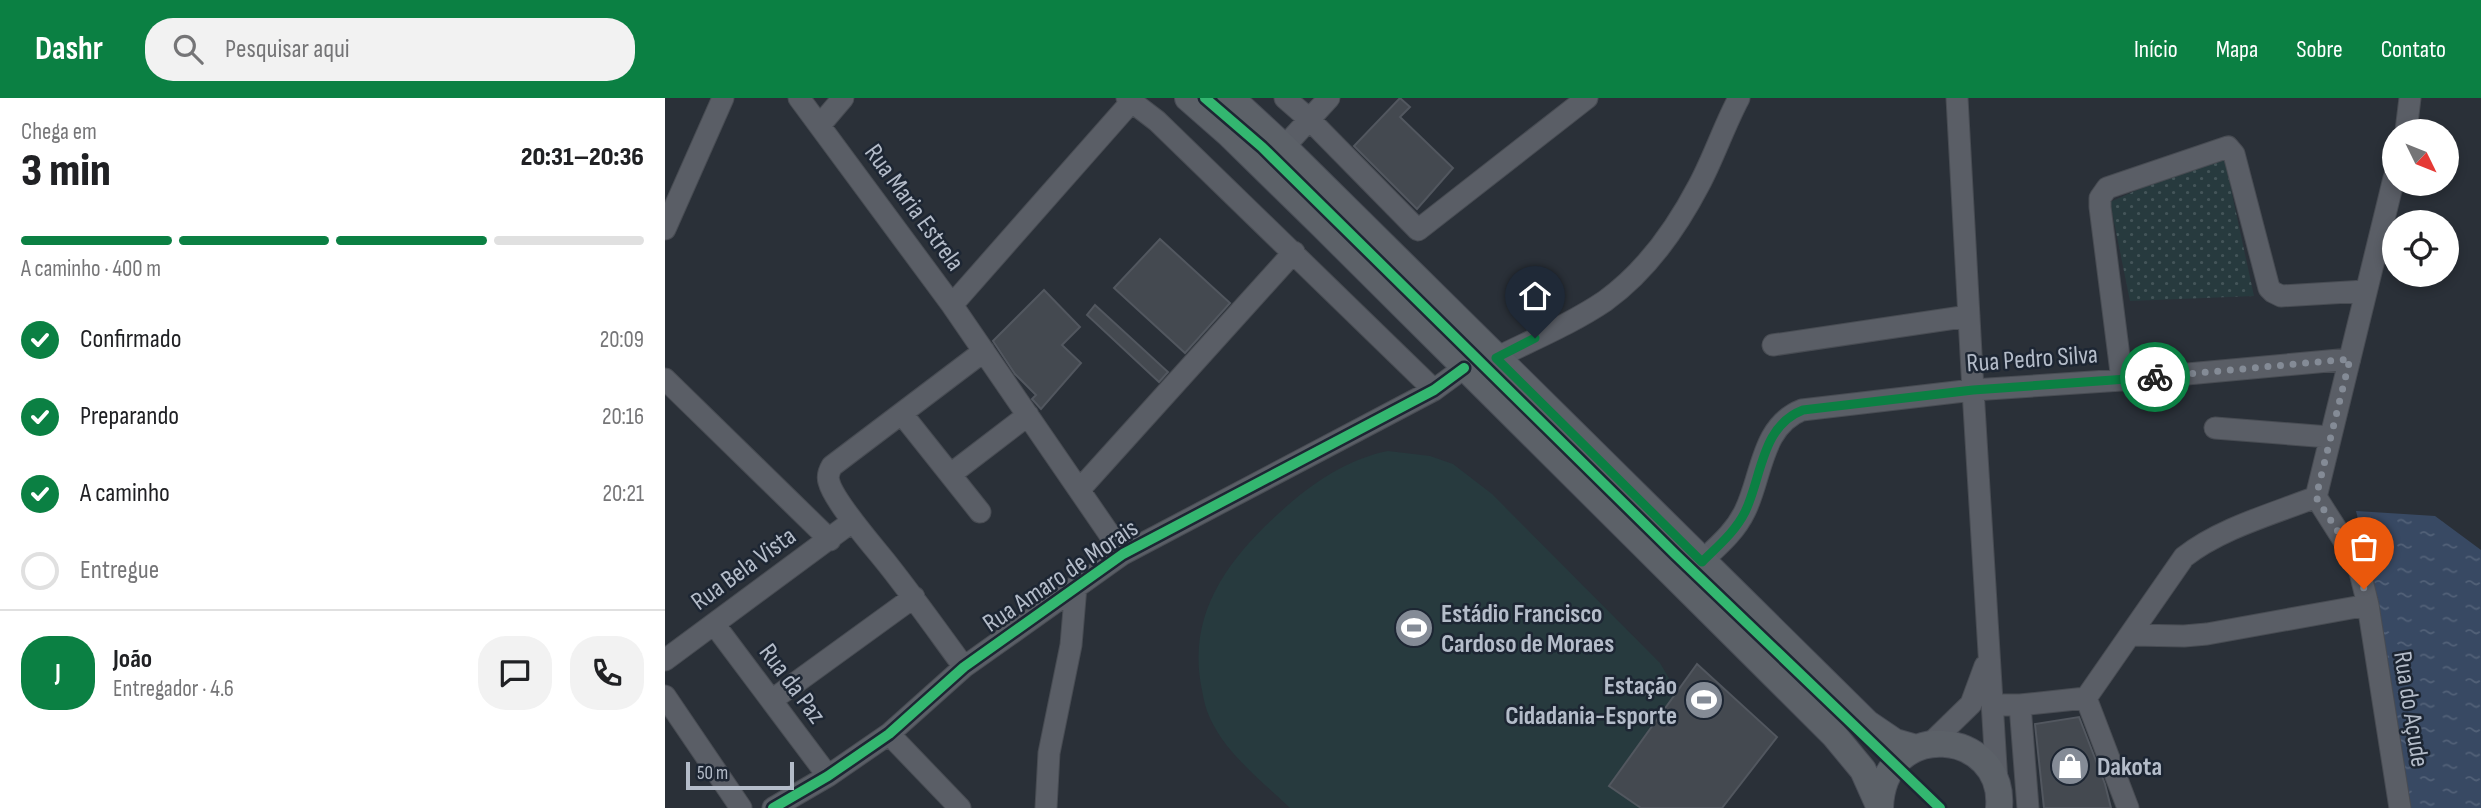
<!DOCTYPE html>
<html lang="pt">
<meta charset="utf-8">
<style>
:root{--surface:#fff;--page:#f2f2f2;--text:#202124;--muted:#757577;--line:#e0e0e0;--accent:#0b8043}
body{margin:0;font-family:"Sofia Sans Condensed",sans-serif;background:var(--page);color:var(--text);height:100vh;display:flex;flex-direction:column;font-size:26px;white-space:nowrap}
*{box-sizing:border-box;margin:0}
p{font-size:23px;color:var(--muted)}
.icon{flex:none;width:38px;height:38px;fill:none;stroke:currentColor;stroke-width:2;stroke-linecap:round;stroke-linejoin:round}
.map{position:relative;flex:1;overflow:hidden}
.drawer{display:flex;flex-direction:column;background:var(--surface);width:665px}
.drawer>*{flex:none}
.needle{width:46px;rotate:133deg}
.tools{position:absolute;left:1717px;top:21px;display:grid;gap:14px}
.tools a{display:grid;place-items:center;width:77px;height:77px;border-radius:50%;background:var(--surface);box-shadow:0 4px 10px #0003;font-size:35px}
.scale{position:absolute;left:21px;bottom:18px;width:108px;box-sizing:border-box;padding-left:7px;border:4px solid #b4bcc9;border-top:0;font-size:19px;line-height:24px;white-space:nowrap;color:#b4bcc9;-webkit-text-stroke:5px #1d2633;paint-order:stroke}
.pin{position:absolute;display:grid;place-items:center;width:60px;height:60px;color:#fff;margin:-72px -30px;border-radius:50% 50% 50% 0;rotate:-45deg;box-shadow:0 0 7px #0007}
.pin .icon{rotate:45deg}
.courier{position:absolute;display:grid;place-items:center;width:70px;height:70px;margin:-35px;border:5px solid #0b8043;border-radius:50%;background:#fff;color:#222;box-shadow:0 2px 9px #0007}
.head em{font-style:normal;font-weight:800}
.head div{display:flex;flex-direction:column-reverse}
.head{display:flex;align-items:center;justify-content:space-between;height:119px;padding:0 21px}
h1{font-size:46px;font-weight:800;line-height:52px}
.bar{display:grid;grid-template-columns:repeat(4,1fr);gap:10px 7px;align-content:center;height:84px;padding:0 21px}
.bar i{height:9px;border-radius:5px;background:var(--line)}
.bar .on{background:var(--accent)}
.bar p{grid-column:span 4}
.line{display:flex;align-items:center;gap:18px;padding:0 21px;border-top:2px solid var(--line)}
.line div{flex:1}
.round{display:grid;place-items:center;flex:none;width:74px;height:74px;border-radius:28px;background:var(--page)}
ol{padding:0 21px;list-style:none}
li{display:flex;align-items:center;gap:21px;height:77px}
li p{margin-inline-start:auto}
li .icon{padding:7px;border-radius:50%;background:var(--accent);color:#fff;stroke-width:4}
li:last-child{color:var(--muted)}
li i{width:38px;height:38px;border:4px solid var(--line);border-radius:50%}
header{display:flex;align-items:center;gap:42px;box-sizing:border-box;height:98px;padding:0 35px;background:var(--accent);color:#fff}
header strong{font-size:33px}
nav{display:flex;gap:38px;margin-inline-start:auto;font-size:24px}
.search{width:490px;height:63px;background:var(--page);display:flex;align-items:center;gap:18px;box-sizing:border-box;padding:0 24px;border-radius:28px;color:var(--muted);font-size:26px}
main{display:flex;flex:1;min-height:0}
.map>svg:first-child{display:block}
.green{fill:#273a3e}
.park{fill:url(#park-dots)}
.water{fill:url(#water-ripples)}
.building{fill:#444950;stroke:#52575f;stroke-width:2}
.lines{fill:none;stroke-linecap:round;stroke-linejoin:round}
.minor-casing{stroke:#484c53;stroke-width:23}
.major-casing{stroke:#484c55;stroke-width:28}
.minor{stroke:#5a5e66;stroke-width:21}
.major{stroke:#5c6168;stroke-width:26}
.cycleway-casing{stroke:#1d2633;stroke-width:15}
.cycleway{stroke:#33b770;stroke-width:10}
.done{stroke:#848b96;stroke-width:7;stroke-dasharray:0 12.6}
.route{stroke:#0b8043;stroke-width:9}
.labels{text-anchor:middle;stroke-width:5;stroke-linejoin:round;paint-order:stroke}
.street-label{font-size:26px;fill:#b4bcc9;stroke:#1d2633}
.poi-label{font-size:26px;font-weight:bold;fill:#b4bcc9;stroke:#1d2633;text-anchor:start}
</style>
<header>
<strong>Dashr</strong>
<div class="search"><svg class="icon" aria-label="search" viewBox="0 0 24 24"><circle cx="10" cy="10" r="6"/><path d="M15 15l6 6"/></svg>Pesquisar aqui</div>
<nav><a>Início</a><a>Mapa</a><a>Sobre</a><a>Contato</a></nav>
</header>
<main>
<section class="drawer">
<div class="head"><div><h1>3 min</h1><p>Chega em</p></div><em>20:31–20:36</em></div>
<div class="bar"><i class="on"></i><i class="on"></i><i class="on"></i><i></i><p>A caminho · 400 m</p></div>
<ol>
<li><svg class="icon" aria-label="check" viewBox="0 0 24 24"><path d="M5 12l5 5 9-10"/></svg>Confirmado<p>20:09</p></li>
<li><svg class="icon" aria-label="check" viewBox="0 0 24 24"><path d="M5 12l5 5 9-10"/></svg>Preparando<p>20:16</p></li>
<li><svg class="icon" aria-label="check" viewBox="0 0 24 24"><path d="M5 12l5 5 9-10"/></svg>A caminho<p>20:21</p></li>
<li><i></i>Entregue</li>
</ol>
<div class="line" style="height:126px"><b class="round" style="background:var(--accent);color:#fff">J</b><div><b>João</b><p>Entregador · 4.6</p></div><a class="round"><svg class="icon" aria-label="chat" viewBox="0 0 24 24"><path d="M4 5h16v11H9l-5 4z"/></svg></a><a class="round"><svg class="icon" aria-label="phone" viewBox="0 0 24 24"><path d="M5 4h4l2 5-3 2q2 4 5 5l2-3 5 2v4C11 20 4 13 5 4z"/></svg></a></div>
</section>
<div class="map">
<svg width="1816" height="710" viewBox="0 0 1816 710">
<defs>
<pattern id="park-dots" width="8" height="8" patternUnits="userSpaceOnUse" patternTransform="scale(1.75)"><rect width="8" height="8" fill="#273a3e"/><path d="M2 2h.1M6 6h.1" fill="none" stroke="#445559" stroke-width="1.8" stroke-linecap="round"/></pattern>
<pattern id="water-ripples" width="26" height="14" patternUnits="userSpaceOnUse" patternTransform="scale(1.75)"><rect width="26" height="14" fill="#384963"/><path d="M2 4q2-2 4 0t4 0M15 11q2-2 4 0t4 0" fill="none" stroke="#526178"/></pattern>
</defs>
<rect width="100%" height="100%" fill="#2a3038"/>
<path class="green" d="M723,353L765,358L788,366L827,396L995,565L1012,594L1020,625L1005,710H625C595,681 557,653 542,613C539,605 538,596 536,587C523,515 563,462 613,416C644,387 682,361 723,353Z"/>
<path class="park" d="M1558,54L1589,198L1465,203L1445,104Z"/>
<path class="water" d="M1691,413L1770,418L1816,452V710H1743L1701,453Z"/>
<path class="building" d="M735,0L745,9L735,19L788,70L752,111L689,48Z
M495,141L565,205L520,255L449,190Z
M379,192L415,229L397,247L416,265L376,311L367,301L371,297L350,276L328,243Z
M430,207L503,274L494,284L422,217Z
M1032,566L1112,639L1057,710H976L944,688Z
M1414,619L1440,686L1446,710H1379L1370,626Z"/>
<g class="lines">
<defs>
<path id="minor" d="M134,0L287,207L458,456
M462,0L492,23L769,292
M620,0L644,21L753,132L922,0
M1292,0L1308,292L1332,685
M155,27L178,0
M1741,33L1745,0
M619,49L664,0
M1729,80L1651,399L1688,457L1695,474L1703,507L1735,710
M0,131L58,0
M287,207L467,3
M1108,247L1304,218
M831,260C867,242 906,226 940,203C980,174 1011,131 1034,87C1049,59 1059,28 1074,0
M0,281L165,442
M1457,282L1435,109V100L1442,90L1563,49L1569,56L1604,190L1608,194L1616,198L1700,193
M237,316L315,414
M1550,330L1664,339
M286,376L363,317
M415,391L629,154
M1037,463C1053,448 1070,434 1080,413C1097,379 1096,328 1137,312L1308,292L1457,282L1685,261
M49,526L163,678
M1467,537L1519,538L1542,536L1703,507
M0,562L188,423
M299,569C274,535 250,501 224,468C210,450 169,404 164,384C162,378 164,373 167,368L319,253
M0,598L76,710
M1421,600L1463,710
M107,602L249,499
M1327,607H1355L1421,600L1519,459C1556,430 1608,416 1651,399
M1355,607L1363,710
M224,636L295,710
M1265,646L1306,606L1320,568
M108,710L163,678L224,636L299,569L458,456L769,292L799,270
M381,710L384,655L406,547L411,488"/>
<path id="major" d="M523,0L564,36L657,127L1169,637L1198,672L1215,710
M566,0L619,49L1202,625L1230,644L1251,650
M1215,710C1218,618 1341,631 1334,710"/>
</defs>
<use href="#minor" class="minor-casing"/>
<use href="#major" class="major-casing"/>
<use href="#minor" class="minor"/>
<use href="#major" class="major"/>
<defs>
<path id="cycleway" d="M540,0L597,49L1011,457L1275,710
M108,710L163,678L224,636L299,569L458,456L769,292L799,270"/>
</defs>
<use href="#cycleway" class="cycleway-casing"/>
<use href="#cycleway" class="cycleway"/>
</g>
<g class="lines">
<path class="done" d="M1490,279L1685,261L1651,399C1669,429 1691,456 1699,491"/>
<path class="route" d="M870,240L831,260L1037,464C1053,448 1070,434 1080,414C1097,379 1096,328 1138,312L1308,292L1490,279"/>
</g>
<defs>
<symbol id="stadium-disc" viewBox="-11 -11 22 22"><circle r="9.5" fill="#848b96" stroke="#1d2633"/><path d="M0-5a6.5 5 0 1 0 0 10a6.5 5 0 1 0 0-10ZM-3.5-1.8h7v3.6h-7Z" fill="#fff"/></symbol>
<symbol id="shop-disc" viewBox="-11 -11 22 22"><circle r="9.5" fill="#848b96" stroke="#1d2633"/><path d="M-5-2.5h2.3a2.7 3.5 0 0 1 5.4 0H5L5.5 6h-11ZM-1.5-2.5h3a1.5 2.3 0 0 0-3 0Z" fill="#fff"/></symbol>
</defs>
<g fill-rule="evenodd">
<use href="#stadium-disc" x="727" y="508" width="44" height="44"/>
<use href="#stadium-disc" x="1017" y="580" width="44" height="44"/>
<use href="#shop-disc" x="1383" y="646" width="44" height="44"/>
</g>
<g class="labels">
<g class="street-label">
<text transform="translate(250 109) rotate(54)" y="9">Rua Maria Estrela</text>
<text transform="translate(1367 260) rotate(-4)" y="9">Rua Pedro Silva</text>
<text transform="translate(78 470) rotate(-36)" y="9">Rua Bela Vista</text>
<text transform="translate(395 477) rotate(-34)" y="9">Rua Amaro de Morais</text>
<text transform="translate(128 585) rotate(53)" y="9">Rua da Paz</text>
<text transform="translate(1747 611) rotate(81)" y="9">Rua do Açude</text>
</g>
<g class="poi-label">
<text x="776" y="524">Estádio Francisco<tspan x="776" dy="30">Cardoso de Moraes</tspan></text>
<text x="1012" y="596" text-anchor="end">Estação<tspan x="1012" dy="30">Cidadania-Esporte</tspan></text>
<text x="1432" y="677">Dakota</text>
</g>
</g>
</svg>
<div class="tools">
<a><svg class="needle" viewBox="-14 -14 28 28"><path d="M0-13l5 13h-10z" fill="#e53935"/><path d="M0 13l5-13h-10z" fill="#757577"/></svg></a>
<a><svg class="icon" aria-label="locate" viewBox="0 0 24 24"><circle cx="12" cy="12" r="6"/><path d="M12 2v4M12 18v4M2 12h4M18 12h4"/></svg></a>
</div>
<div class="scale">50 m</div>
<div class="pin" style="left:1699px;top:491px;background:#ea580c"><svg class="icon" aria-label="bag" viewBox="0 0 24 24"><path d="M5 8h14l-1 12H6zM9 8a3 3 0 0 1 6 0"/></svg></div>
<div class="pin" style="left:870px;top:240px;background:#1f2937"><svg class="icon" aria-label="home" viewBox="0 0 24 24"><path d="M3 11l9-7 9 7M6 9v11h12V9"/></svg></div>
<div class="courier" style="left:1490px;top:279px"><svg class="icon" aria-label="bike" viewBox="0 0 24 24"><circle cx="6" cy="16" r="4"/><circle cx="18" cy="16" r="4"/><path d="M6 16l4-8h5l3 8M10 8l3 8H6M13 5h3"/></svg></div>
</div>
</main>
